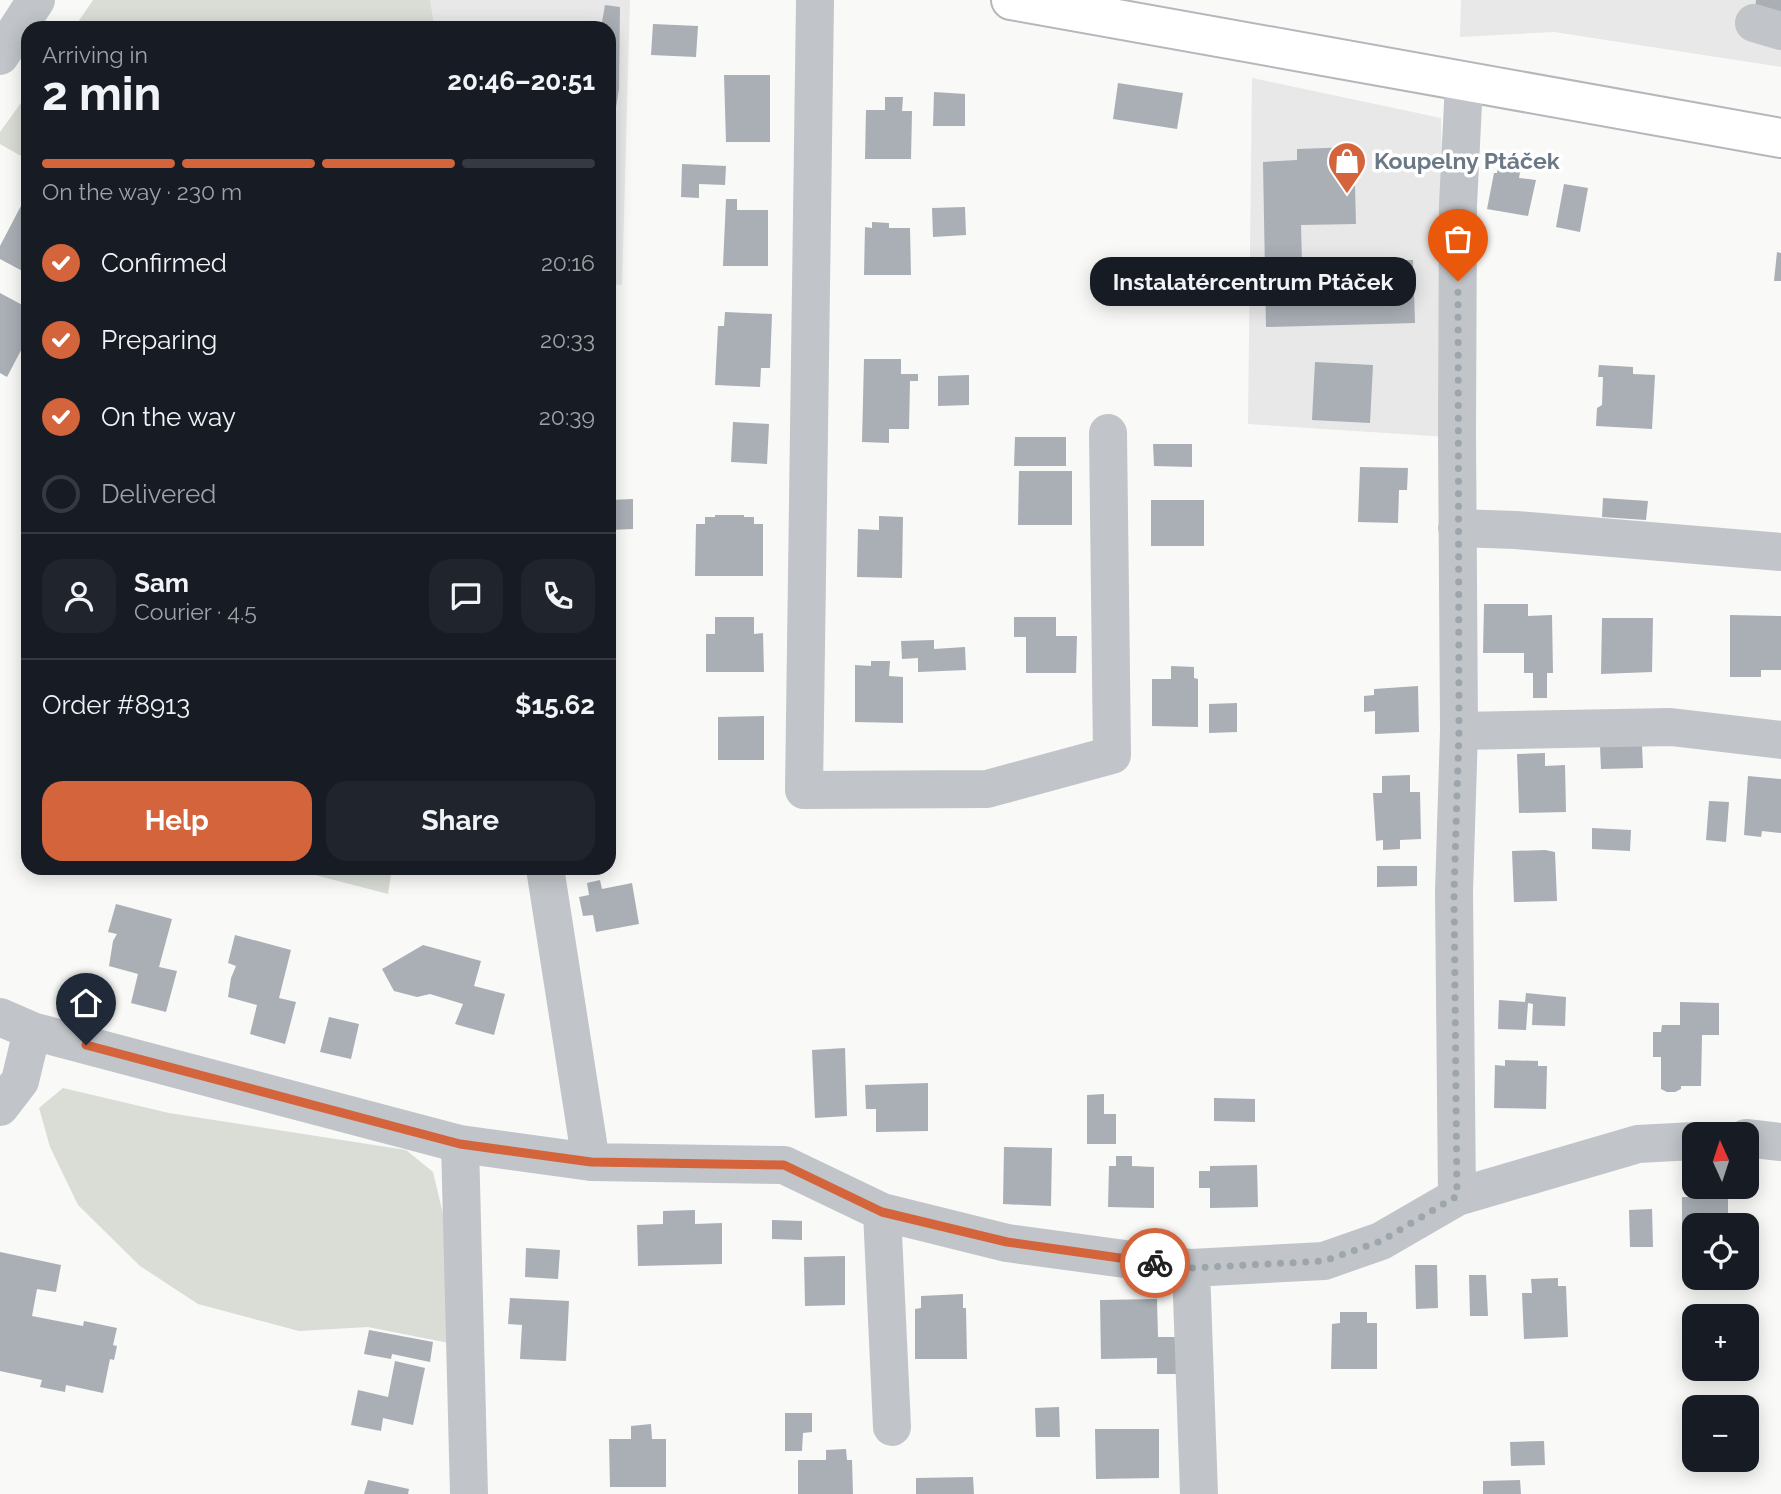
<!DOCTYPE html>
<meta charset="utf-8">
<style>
:root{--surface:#171b24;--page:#20242c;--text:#f1f3f6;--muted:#9ea1a6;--line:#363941;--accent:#d3643c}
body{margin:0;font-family:Raleway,sans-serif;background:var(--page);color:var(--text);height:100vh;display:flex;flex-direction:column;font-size:26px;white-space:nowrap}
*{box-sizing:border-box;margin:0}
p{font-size:23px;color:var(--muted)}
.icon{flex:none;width:38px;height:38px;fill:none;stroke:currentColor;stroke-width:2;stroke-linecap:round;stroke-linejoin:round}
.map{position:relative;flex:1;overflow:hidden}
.panel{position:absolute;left:21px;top:21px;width:595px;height:854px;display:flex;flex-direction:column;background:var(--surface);border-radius:21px;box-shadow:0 4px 18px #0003}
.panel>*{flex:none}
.needle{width:46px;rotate:357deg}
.controls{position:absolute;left:1682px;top:1122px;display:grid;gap:14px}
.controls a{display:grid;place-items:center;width:77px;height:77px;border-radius:14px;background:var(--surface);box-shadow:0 4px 18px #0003;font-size:35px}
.pin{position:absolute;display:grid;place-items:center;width:60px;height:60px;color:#fff;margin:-72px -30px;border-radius:50% 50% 50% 0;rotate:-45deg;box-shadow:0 0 7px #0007}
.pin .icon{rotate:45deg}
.courier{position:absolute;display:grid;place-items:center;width:70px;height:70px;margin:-35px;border:5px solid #d3643c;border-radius:50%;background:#fff;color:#222;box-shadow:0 2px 9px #0007}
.bubble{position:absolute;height:49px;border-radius:21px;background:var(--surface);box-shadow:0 4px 18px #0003;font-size:23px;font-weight:700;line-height:49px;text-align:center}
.headline em{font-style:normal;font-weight:700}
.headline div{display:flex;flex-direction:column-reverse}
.headline{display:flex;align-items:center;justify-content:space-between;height:119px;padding:0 21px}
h1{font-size:46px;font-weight:700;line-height:52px}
.bar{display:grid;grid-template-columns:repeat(4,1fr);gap:10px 7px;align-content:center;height:84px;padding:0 21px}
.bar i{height:9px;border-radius:5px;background:var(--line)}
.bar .on{background:var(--accent)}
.bar p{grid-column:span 4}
.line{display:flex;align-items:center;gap:18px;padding:0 21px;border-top:2px solid var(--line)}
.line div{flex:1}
.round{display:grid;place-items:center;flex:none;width:74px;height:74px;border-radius:21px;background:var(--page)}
ol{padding:0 21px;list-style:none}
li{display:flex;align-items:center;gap:21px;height:77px}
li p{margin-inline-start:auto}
li .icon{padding:7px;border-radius:50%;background:var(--accent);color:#fff;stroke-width:4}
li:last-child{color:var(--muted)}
li i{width:38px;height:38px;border:4px solid var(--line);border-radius:50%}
.cta{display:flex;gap:14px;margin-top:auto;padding:14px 21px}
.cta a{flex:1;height:80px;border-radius:21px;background:var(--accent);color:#fff;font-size:28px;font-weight:700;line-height:80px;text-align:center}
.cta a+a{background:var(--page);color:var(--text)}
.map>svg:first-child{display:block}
.built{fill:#e7e8e7}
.green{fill:#d9ddd6}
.building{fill:#a9afb5}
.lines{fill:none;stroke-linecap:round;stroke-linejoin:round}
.major-casing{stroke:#b4b8bc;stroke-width:42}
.minor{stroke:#c1c4c8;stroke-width:38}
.major{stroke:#fff;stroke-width:38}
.done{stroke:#9da5ad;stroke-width:7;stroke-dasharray:0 12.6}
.route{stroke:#d3643c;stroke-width:9}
.labels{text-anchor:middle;stroke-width:7;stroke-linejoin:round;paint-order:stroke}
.poi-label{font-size:23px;font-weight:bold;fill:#6b7885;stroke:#fff;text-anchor:start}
</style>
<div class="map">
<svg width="1781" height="1494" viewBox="0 0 1781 1494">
<rect width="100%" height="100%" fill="#f9f9f7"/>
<path class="built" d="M430,0H630L622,285H609V28H435Z
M1461,0H1781V67L1554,32L1460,37Z
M1252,78L1441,118L1448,437L1248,424Z"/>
<path class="green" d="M93,0H430L435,28H74Z
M28,93V160L0,144V132Z
M288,868H392L388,894Z
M63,1088L169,1113L406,1150L433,1172L443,1214L449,1343L368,1327L299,1331L198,1304L140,1266L78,1205L50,1147L39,1108Z"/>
<path class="building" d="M1756,0H1781V13L1755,9Z
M605,5L620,7L619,89L610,143L609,28H601Z
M653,24L698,26L696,57L651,55Z
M724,75H770V142H726Z
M1118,83L1183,93L1177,129L1113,119Z
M934,92L965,94V126H933Z
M885,97H903L902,111H912L911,159H865L866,110H885Z
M1354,147L1356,224L1301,225L1302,263L1413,260L1415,323L1266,327L1263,162L1297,160V149Z
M1499,163L1521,167L1519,178L1536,180L1528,216L1487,209L1494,173H1497Z
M682,164L726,166L725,185L699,184V198L681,197Z
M1564,184L1588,188L1580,232L1556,227Z
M726,199H737V210H768V266H723Z
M23,202L28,205V274L0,259V246Z
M965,207L966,235L933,237L932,208Z
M872,222L889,223V228H910L911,275H864L865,227L872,228Z
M1777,252L1781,253V281H1774Z
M0,293L28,308V337L7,377L0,373Z
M725,312L772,314L770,368H761L760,387L715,385L718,326H724Z
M864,359H901V374H918V381H910L909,429H889V443L862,442Z
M1315,362L1373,365L1370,423L1312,420Z
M1599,365L1633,367V374L1655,375L1652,429L1596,426L1597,408L1602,405L1603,377H1598Z
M969,375V405L938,406V376Z
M733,422L769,424L767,464L731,462Z
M1015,437H1066V466H1014Z
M1153,444H1192V467L1154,466Z
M1360,467L1408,468L1407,490H1399L1398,523L1358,522Z
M1019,471H1072V525H1018Z
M1603,498L1648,501L1646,520L1602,517Z
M633,499V529L609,530V500Z
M1151,500H1204V546H1151Z
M715,515H744V517H754V524H763V576H695L696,524H705V517H715Z
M879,516L903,517L902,578L857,577L858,529L879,530Z
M1484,604H1528V616L1552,615L1553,673H1547V698H1533V673H1524V653H1483Z
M1730,615L1781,616V670H1761V677H1730Z
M715,617H754V634L763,633L764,672H706V634H715Z
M1014,617H1056V636H1077L1076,673H1026V637H1014Z
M1602,618H1653L1652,672L1601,674Z
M934,640V649L965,647L966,670L918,672V658L902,659L901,641Z
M871,661H890L889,676L903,677V723L855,722V665L871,666Z
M1171,666L1194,667V678L1198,679V727L1152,726V679H1171Z
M1418,686L1419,732L1375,734V711L1364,712V696L1374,695V689Z
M1237,703V732L1209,733V704Z
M764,716V760H718V717Z
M1642,745L1643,768L1601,769L1600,746Z
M1545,753V766L1565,765L1566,812L1519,813L1517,754Z
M1410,775V792H1420L1421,839L1400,840V849L1383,850V840L1376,841L1373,793H1382V776Z
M1748,776L1781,779V833L1762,831L1761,837L1744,835Z
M1709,801L1729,802L1726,842L1706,840Z
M1592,828L1631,830L1630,851L1592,849Z
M1545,850L1555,852L1557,901L1514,902L1512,851Z
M1377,866H1417V886L1377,887Z
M600,880L602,889L632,883L639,924L596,932L593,915L583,916L579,897L589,895L587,883Z
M116,904L172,919L159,967L177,971L166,1012L131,1003L138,974L109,966L113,941L117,934L108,932Z
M235,935L291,950L279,998L296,1002L285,1044L250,1034L257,1005L228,997L231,978L236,966L228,963Z
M423,945L481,961L474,986L505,994L494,1035L455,1024L463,1004L430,994L417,997L394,991L382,969Z
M1526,993L1566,997L1565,1026L1532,1025L1533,1004L1528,1003L1526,1030L1498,1029L1499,1000L1525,1002Z
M1680,1002L1719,1003V1035H1702L1701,1086H1681V1089L1675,1092H1667L1661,1089V1057H1653V1032H1661L1662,1025H1680Z
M329,1017L359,1024L351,1059L320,1052Z
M845,1048L847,1116L815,1118L812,1050Z
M1505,1060L1538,1061V1066H1547L1546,1109L1494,1108L1495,1065L1505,1066Z
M928,1083V1131L876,1132V1109H866L865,1085Z
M1104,1094V1114H1116V1144H1087V1095Z
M1214,1098L1255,1099V1122L1214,1121Z
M1004,1147L1052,1148L1051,1206L1003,1204Z
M1116,1156H1132V1166L1154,1167V1208L1108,1207L1109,1166H1116Z
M1257,1165L1258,1207L1210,1208V1188H1199V1171H1210V1166Z
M1728,1186V1225H1694V1233H1682V1197H1705V1187Z
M1652,1209L1653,1247H1630L1629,1210Z
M695,1210V1224L722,1223V1264L638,1266L637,1225L663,1224V1211Z
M772,1220L802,1221V1240L772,1239Z
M526,1248L560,1250L558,1279L525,1277Z
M0,1252L61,1265L56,1292L37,1289L32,1316L83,1326L84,1321L117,1328L113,1345L117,1346L114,1360L110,1359L103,1393L66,1385L65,1392L40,1387L42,1380L0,1371Z
M845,1256V1305L805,1306L804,1257Z
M1415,1265H1437L1438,1308L1416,1309Z
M1469,1275H1486L1488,1316H1470Z
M1558,1278V1286H1566L1568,1337L1524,1339L1522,1293H1532L1531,1279Z
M963,1294V1308H966L967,1359H915V1309L921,1308V1296Z
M510,1298L569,1301L566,1361L520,1359L522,1325L508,1324Z
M1157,1299L1158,1337H1176L1177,1374H1157V1358L1101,1359L1100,1300Z
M1340,1312H1367V1323H1377V1369H1331L1332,1324L1340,1323Z
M369,1330L433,1342L430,1362L392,1354L391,1359L364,1354Z
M395,1361L425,1368L413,1425L383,1418L381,1431L351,1425L358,1390L388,1397Z
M1059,1407L1060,1437H1036L1035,1408Z
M785,1413H812V1432L803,1433L802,1451H785Z
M651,1424L652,1439H666V1487H610L609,1439H631V1426Z
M1095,1429H1159V1478L1096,1479Z
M1544,1441L1545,1465L1511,1466L1510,1442Z
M846,1449L847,1460H852L853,1494H798V1460H826V1450Z
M973,1477L974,1494H916V1478Z
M368,1480L409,1489L408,1494H364Z
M1520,1480L1521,1494H1483V1481Z"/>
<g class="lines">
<defs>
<path id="major" d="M1011,0L1781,138"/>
</defs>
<use href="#major" class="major-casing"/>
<path class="minor" d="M815,0L804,790L987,789L1112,755L1108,433
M1754,23L1781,31
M0,56L36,0
M1457,528L1516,530L1781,552
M1459,731L1671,727L1781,740
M545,868L591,1162
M0,1017L32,1031L460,1144L591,1162L784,1165L882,1212L1007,1243L1191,1268L1324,1261L1381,1241L1457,1197L1638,1144L1694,1141
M0,1107L20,1081L32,1031
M1746,1138L1781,1142
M460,1144L469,1494
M1457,1197L1454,892L1459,731L1457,434L1458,205L1464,83
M882,1212L892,1427
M1191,1268L1199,1494"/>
<use href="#major" class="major"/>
</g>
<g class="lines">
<path class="done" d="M1155,1263L1191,1268L1324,1261L1381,1241L1457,1196L1454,892L1459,731L1458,281"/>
<path class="route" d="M86,1045L460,1144L591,1162L784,1165L882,1212L1007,1242L1155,1263"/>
</g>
<defs>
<symbol id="shop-pin" viewBox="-11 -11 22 30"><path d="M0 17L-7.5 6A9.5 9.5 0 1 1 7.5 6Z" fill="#d3643c" stroke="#fff"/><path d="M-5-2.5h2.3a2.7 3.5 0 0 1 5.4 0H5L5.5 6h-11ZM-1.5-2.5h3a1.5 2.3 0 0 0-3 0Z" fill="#fff"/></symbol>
</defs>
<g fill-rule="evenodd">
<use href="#shop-pin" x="1325" y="139" width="44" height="60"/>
</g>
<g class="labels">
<g class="poi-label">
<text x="1374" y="169">Koupelny Ptáček</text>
</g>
</g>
</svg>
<div class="controls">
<a><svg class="needle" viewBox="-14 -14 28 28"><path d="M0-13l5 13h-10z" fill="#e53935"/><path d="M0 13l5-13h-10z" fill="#9ea1a6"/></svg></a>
<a><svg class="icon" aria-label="locate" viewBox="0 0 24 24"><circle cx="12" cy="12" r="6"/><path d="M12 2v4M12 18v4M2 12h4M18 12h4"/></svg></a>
<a>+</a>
<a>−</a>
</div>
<div class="pin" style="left:1458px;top:281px;background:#ea580c"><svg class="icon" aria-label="bag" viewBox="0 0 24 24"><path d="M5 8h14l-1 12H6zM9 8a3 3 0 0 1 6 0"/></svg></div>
<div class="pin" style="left:86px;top:1045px;background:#1f2937"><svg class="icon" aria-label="home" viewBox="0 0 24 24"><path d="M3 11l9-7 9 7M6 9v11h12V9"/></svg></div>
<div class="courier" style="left:1155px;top:1263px"><svg class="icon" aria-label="bike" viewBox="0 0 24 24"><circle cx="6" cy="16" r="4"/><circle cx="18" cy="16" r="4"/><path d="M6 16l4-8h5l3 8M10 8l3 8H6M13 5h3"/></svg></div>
<div class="bubble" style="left:1090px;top:257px;width:326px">Instalatércentrum Ptáček</div>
<section class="panel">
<div class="headline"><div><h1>2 min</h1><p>Arriving in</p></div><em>20:46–20:51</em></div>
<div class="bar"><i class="on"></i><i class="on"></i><i class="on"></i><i></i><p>On the way · 230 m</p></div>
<ol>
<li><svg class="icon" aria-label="check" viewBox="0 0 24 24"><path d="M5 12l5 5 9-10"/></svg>Confirmed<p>20:16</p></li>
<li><svg class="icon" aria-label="check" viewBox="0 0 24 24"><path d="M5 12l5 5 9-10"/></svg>Preparing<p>20:33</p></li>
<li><svg class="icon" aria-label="check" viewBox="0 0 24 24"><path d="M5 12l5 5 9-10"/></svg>On the way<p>20:39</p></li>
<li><i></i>Delivered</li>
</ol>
<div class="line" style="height:126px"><a class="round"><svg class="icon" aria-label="person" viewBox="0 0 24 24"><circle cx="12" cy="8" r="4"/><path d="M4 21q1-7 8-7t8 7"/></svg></a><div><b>Sam</b><p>Courier · 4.5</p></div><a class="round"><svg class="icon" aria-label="chat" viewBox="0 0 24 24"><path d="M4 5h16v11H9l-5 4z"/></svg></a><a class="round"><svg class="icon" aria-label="phone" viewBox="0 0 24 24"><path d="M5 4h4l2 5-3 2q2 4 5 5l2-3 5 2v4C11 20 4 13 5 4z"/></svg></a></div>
<div class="line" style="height:91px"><div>Order #8913</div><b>$15.62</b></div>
<div class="cta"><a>Help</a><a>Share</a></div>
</section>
</div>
